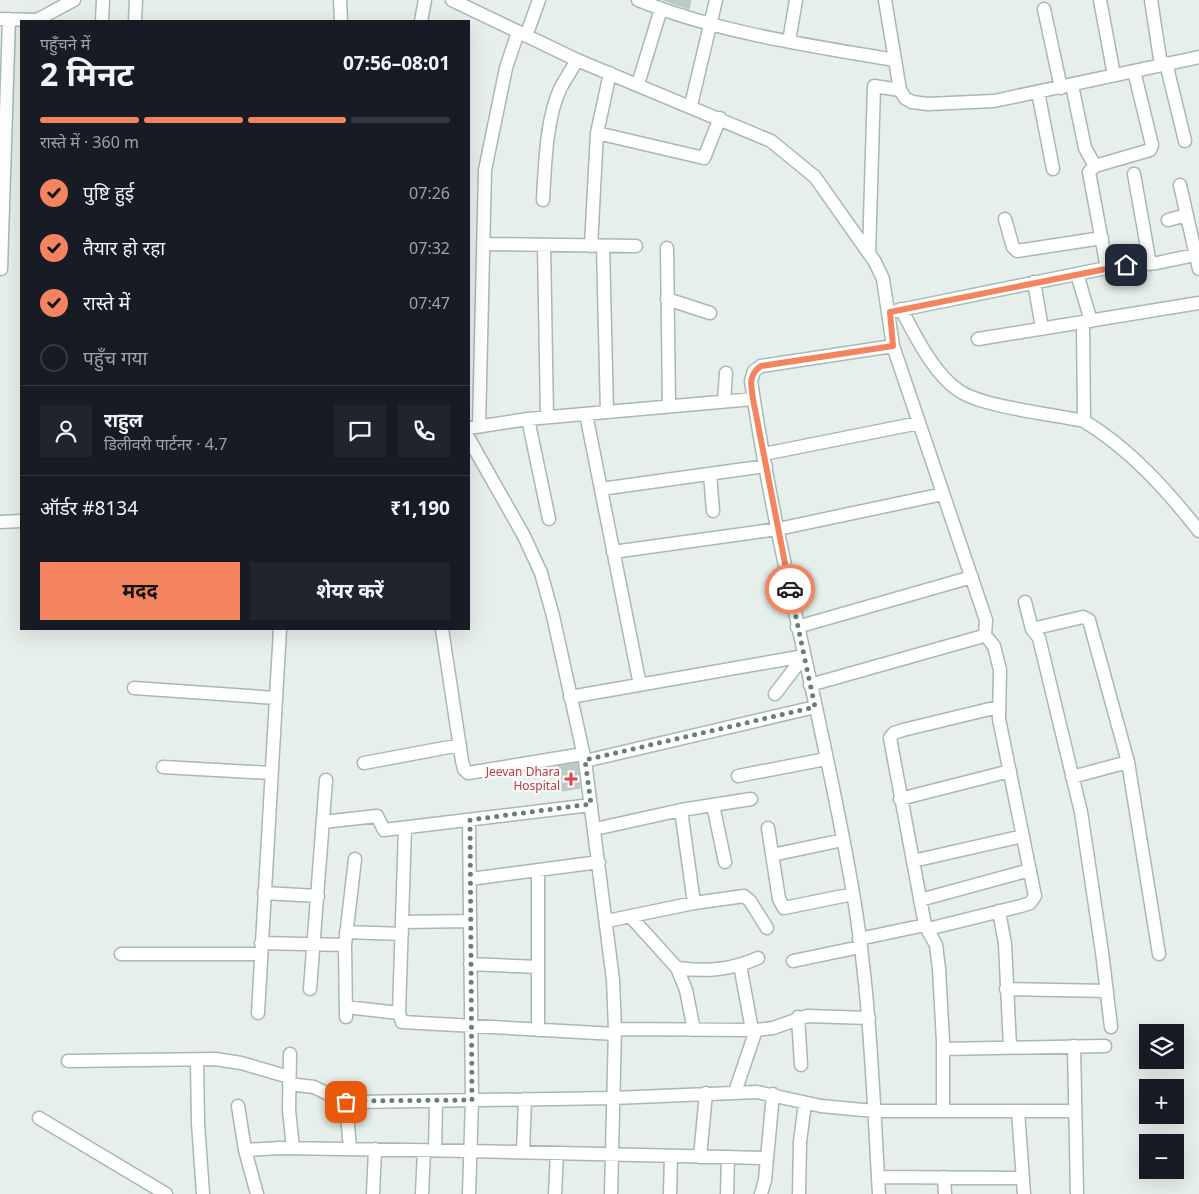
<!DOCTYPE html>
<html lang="hi">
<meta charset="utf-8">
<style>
:root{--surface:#171b24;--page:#20242c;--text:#f1f3f6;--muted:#9ea1a6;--line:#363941;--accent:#f4845f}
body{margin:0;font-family:"Noto Sans","Noto Sans Devanagari",sans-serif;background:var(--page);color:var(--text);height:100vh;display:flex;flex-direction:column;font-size:19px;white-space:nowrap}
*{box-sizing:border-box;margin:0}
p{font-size:16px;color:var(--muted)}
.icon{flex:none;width:28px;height:28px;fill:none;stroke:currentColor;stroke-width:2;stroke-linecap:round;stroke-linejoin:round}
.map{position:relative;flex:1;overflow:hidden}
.panel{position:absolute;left:20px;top:20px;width:450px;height:610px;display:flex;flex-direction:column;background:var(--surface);border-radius:0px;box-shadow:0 5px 20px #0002}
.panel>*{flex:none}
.buttons{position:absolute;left:1139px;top:1024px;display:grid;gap:10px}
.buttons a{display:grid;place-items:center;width:45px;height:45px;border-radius:0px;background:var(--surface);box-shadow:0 5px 20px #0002;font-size:25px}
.pin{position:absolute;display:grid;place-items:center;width:42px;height:42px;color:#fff;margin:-21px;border-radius:10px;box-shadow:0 2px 8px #0006}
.courier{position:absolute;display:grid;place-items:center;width:50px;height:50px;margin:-25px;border:4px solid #f4845f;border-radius:50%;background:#fff;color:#222;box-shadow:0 1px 6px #0007}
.head em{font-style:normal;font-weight:700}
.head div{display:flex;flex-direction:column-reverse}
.head{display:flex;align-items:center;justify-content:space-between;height:85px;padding:0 20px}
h1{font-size:32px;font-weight:700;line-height:38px}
.bar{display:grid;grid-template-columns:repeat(4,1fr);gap:8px 5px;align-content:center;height:60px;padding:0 20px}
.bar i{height:6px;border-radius:4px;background:var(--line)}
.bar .active{background:var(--accent)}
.bar p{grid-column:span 4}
.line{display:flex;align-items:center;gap:12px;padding:0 20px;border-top:1px solid var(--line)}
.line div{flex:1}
.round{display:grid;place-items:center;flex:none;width:52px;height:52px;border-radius:0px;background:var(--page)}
ol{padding:0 20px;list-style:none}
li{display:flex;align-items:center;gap:15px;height:55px}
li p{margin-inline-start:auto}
li .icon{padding:5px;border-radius:50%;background:var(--accent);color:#111;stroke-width:4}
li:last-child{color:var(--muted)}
li i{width:28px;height:28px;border:2px solid var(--line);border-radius:50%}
.cta{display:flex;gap:10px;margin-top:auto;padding:10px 20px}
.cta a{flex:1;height:58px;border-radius:0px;background:var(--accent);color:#111;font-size:20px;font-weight:700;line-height:58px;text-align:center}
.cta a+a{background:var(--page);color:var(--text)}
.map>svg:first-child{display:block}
.building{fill:#bbcac4;stroke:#b8c9c2}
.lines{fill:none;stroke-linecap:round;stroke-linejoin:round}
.street-casing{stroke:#a8b8b2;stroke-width:15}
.street{stroke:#fff;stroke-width:12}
.done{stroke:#687f78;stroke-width:5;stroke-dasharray:0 9}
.route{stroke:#f4845f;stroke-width:6}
.health-dot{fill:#e0444e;stroke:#f7fbf9;stroke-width:2}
.labels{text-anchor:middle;stroke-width:4.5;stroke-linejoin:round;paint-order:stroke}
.health-label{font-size:12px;fill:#be3a42;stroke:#f7fbf9;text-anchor:end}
</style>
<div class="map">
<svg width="1199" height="1194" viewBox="0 0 1199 1194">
<rect width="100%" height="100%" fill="#e6efeb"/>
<path class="building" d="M663,0H691L689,9Z
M577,763L580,788L562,791L558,766Z"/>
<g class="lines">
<defs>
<path id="street" d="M340,0L341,21
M452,0L577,60L771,141L815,177L875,262L883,279L893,346L986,620L985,635L980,637L810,685
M638,0C719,33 808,45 894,60
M885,0L900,90L905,98L912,102L928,104L994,101L1199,57
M1100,0L1114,75
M1151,0L1161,65
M1044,9L1061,88
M0,19L37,20L74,0
M102,21L103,0
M135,21L136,0
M421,21L425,0
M526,36L539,0
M789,41L796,0
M1166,63L1185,141
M638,84L661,9
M1072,85L1085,148L1095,166
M1038,92L1053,169
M691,105L716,0
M597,133L704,158L720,118
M1134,174L1150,264
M1180,185L1199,269
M543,200C545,166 546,117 561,87C566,78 572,69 577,60
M1005,219L1013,247L1017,251L1102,238
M1168,220L1187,215
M483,244L636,246
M544,245L547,417
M591,246L597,133L610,73
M603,246L607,412
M667,248L669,406
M869,253L874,86L900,90
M1107,268L1089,172L1095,166L1150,150L1152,145L1134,71
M1,269L9,19
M1077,274L1091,321
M1034,282L1042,328
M667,299L710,313
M901,309C915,335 933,373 958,390C981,407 1053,414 1084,421C1130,449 1166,489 1199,531
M895,311L1116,266L1157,263L1199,254
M1083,322L1084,421
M978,339L1199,303
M724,401L726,373
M586,414L640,685
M528,419L549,519
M479,426L485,170L506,68L518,32
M469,428L528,419L753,399
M469,439L524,536L541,573L553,616L585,761L613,980L615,1029L611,1194
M764,454L919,423
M710,474L713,511
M601,489L766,466
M0,522L21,521
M613,552L778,529L943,494
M1025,602L1032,629L1039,638L1081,812L1102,952L1111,1027
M797,627L972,577
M442,629L462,761L464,769L468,773L583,754
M1032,629L1083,617L1089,620L1128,762L1159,954
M134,688L276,698
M775,694L804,656
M570,697L804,656
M585,761L815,707
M364,763L460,745
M163,767L271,773
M738,776L826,759
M1072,777L1128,762
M900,799L1010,771
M713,805L725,862
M681,810L694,903
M469,820L472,1100L469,1194
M323,822L377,816L384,830L591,805
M405,828L399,1013L402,1022L615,1034
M768,828L779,899L784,908L853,894
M595,829L681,810L751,799
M772,855L843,840
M913,861L1023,836
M538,870V1030
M470,879L599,862
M264,893L318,896
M920,900L1030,870
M999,911L1005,944L1010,1047
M630,916L677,968L686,990L694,1030
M607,921L694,903L744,896L750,901L767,928
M402,922L470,921
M928,929L1021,906L1030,903L1035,896L999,719L1000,670L994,646L985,635
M346,932L402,934
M859,939L925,925
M261,943L345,945
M121,954H260
M793,961L860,947
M470,964L538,967
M740,965L752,1030
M677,968C706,972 731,970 758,958
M310,989L326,780
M1006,989L1107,991
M346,1007L399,1013
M258,1013L280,629
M346,1017L345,945L355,859
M798,1017L801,1065
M615,1029L756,1030L773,1028L807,1016L869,1018
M1074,1046L1077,1194
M943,1049L1105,1046
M290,1054L289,1110L293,1148
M197,1060L198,1123L203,1194
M68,1061L215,1059L241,1063L289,1077
M289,1084L314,1087L342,1101L357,1102L613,1098L757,1092L821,1106L874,1111H1075
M735,1092L756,1030
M342,1101L346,1102L350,1149
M238,1106L245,1150L257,1194
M943,1111V1041L939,969L936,945L925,925L890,738L894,733L903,730L998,707
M1018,1111L1024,1194
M39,1118L166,1194
M245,1150L280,1148L471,1151L767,1158
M435,1150L436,1101
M523,1152L525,1099
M700,1157L706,1093
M878,1177L1023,1178
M944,1177L945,1194
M373,1194L375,1149
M422,1194L424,1150
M555,1194L557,1153
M670,1194L671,1156
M727,1194L728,1157
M761,1194L765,1180L773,1094
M799,1194L800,1142L805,1103
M879,1194C873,1093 870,992 853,893C824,721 776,553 751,381L754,371L761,366L893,346"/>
</defs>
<use href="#street" class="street-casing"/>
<use href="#street" class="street"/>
</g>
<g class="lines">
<path class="done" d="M346,1102L342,1101L472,1100L470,820L591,804L585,760L815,707L790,589"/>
<path class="route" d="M790,589L753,399C751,385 748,375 761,366L893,346L890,312L1126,265"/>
</g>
<path class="health-dot" d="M568.5 771.5h5v5h5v5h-5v5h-5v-5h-5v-5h5z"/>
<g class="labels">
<g class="health-label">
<text x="560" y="776">Jeevan Dhara<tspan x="560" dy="14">Hospital</tspan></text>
</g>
</g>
</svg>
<div class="buttons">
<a><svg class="icon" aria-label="layers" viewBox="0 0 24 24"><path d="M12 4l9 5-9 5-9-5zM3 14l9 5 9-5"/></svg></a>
<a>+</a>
<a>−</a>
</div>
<div class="pin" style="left:346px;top:1102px;background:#ea580c"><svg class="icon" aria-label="bag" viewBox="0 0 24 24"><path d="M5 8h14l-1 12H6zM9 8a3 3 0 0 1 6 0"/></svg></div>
<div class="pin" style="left:1126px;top:265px;background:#1f2937"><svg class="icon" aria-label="home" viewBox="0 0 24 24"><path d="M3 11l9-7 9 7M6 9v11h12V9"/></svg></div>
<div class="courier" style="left:790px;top:589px"><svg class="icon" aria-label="car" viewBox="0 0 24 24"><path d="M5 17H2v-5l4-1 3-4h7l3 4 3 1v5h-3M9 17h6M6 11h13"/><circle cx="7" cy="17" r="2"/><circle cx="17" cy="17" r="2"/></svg></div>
<section class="panel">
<div class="head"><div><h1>2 मिनट</h1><p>पहुँचने में</p></div><em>07:56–08:01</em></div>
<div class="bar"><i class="active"></i><i class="active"></i><i class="active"></i><i></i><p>रास्ते में · 360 m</p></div>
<ol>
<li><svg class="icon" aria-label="check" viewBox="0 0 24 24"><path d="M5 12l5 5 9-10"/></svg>पुष्टि हुई<p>07:26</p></li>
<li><svg class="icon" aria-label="check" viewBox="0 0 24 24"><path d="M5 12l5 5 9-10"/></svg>तैयार हो रहा<p>07:32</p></li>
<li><svg class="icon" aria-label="check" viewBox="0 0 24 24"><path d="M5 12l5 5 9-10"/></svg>रास्ते में<p>07:47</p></li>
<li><i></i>पहुँच गया</li>
</ol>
<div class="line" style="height:90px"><a class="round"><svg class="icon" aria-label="person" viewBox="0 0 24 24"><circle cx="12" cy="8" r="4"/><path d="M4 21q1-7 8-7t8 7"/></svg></a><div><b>राहुल</b><p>डिलीवरी पार्टनर · 4.7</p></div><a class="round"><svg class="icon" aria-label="chat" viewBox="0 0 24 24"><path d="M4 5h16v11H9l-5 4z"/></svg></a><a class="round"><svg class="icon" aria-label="phone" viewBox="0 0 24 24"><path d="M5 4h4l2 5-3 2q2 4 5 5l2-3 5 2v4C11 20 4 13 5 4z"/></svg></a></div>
<div class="line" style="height:65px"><div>ऑर्डर #8134</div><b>₹1,190</b></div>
<div class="cta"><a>मदद</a><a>शेयर करें</a></div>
</section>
</div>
